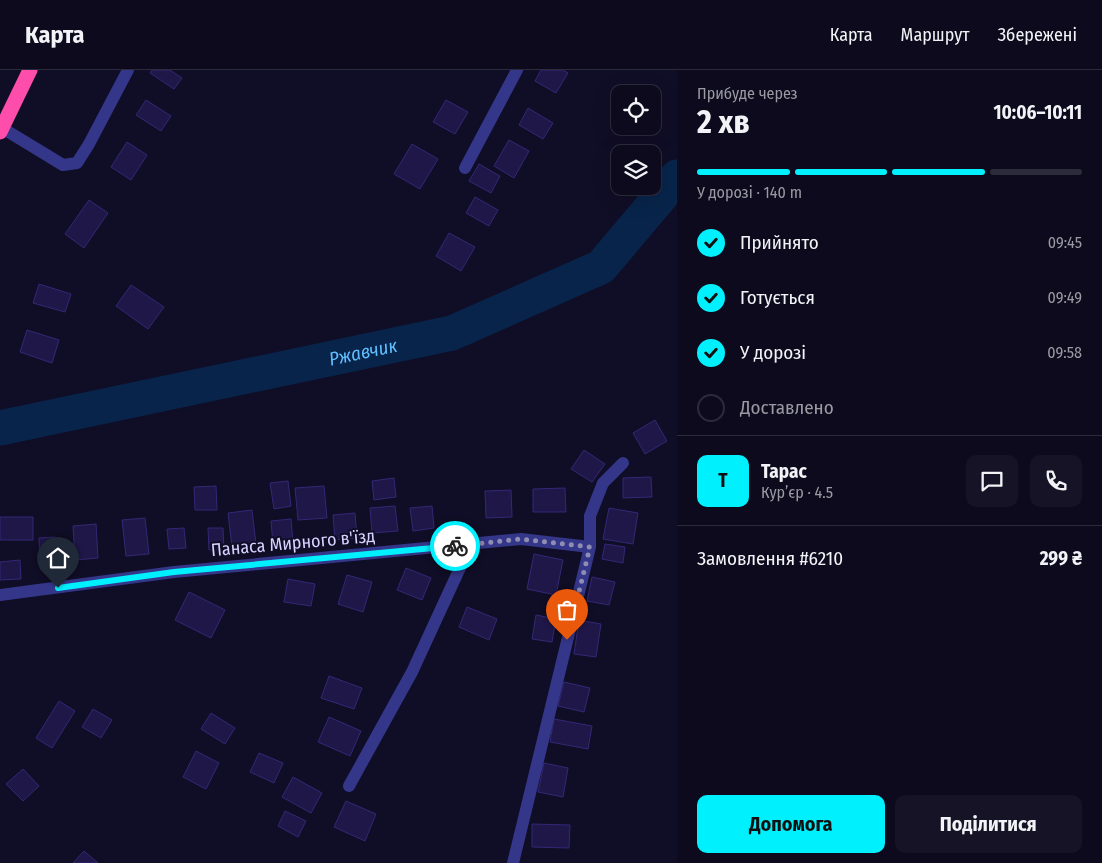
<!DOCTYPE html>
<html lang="uk">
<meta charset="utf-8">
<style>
:root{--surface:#0c0a1c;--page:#151325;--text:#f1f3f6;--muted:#9a9aa3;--line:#2c2b3b;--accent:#00f1fd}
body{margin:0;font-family:"Fira Sans Condensed",sans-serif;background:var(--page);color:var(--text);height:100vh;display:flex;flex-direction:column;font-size:19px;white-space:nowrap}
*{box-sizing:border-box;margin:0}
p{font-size:16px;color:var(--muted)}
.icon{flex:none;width:28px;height:28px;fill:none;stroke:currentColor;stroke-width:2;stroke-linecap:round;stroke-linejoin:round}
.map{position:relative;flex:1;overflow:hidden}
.panel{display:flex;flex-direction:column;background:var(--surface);width:425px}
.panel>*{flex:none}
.tools{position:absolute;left:611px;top:15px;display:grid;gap:10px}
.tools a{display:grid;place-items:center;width:50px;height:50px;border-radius:10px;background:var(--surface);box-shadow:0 5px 20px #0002,0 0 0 1px var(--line);font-size:25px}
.pin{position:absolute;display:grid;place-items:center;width:42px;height:42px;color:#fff;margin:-51px -21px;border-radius:50% 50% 50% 0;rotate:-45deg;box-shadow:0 0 5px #0007}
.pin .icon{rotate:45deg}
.courier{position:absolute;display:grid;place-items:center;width:50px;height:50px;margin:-25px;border:4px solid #00f1fd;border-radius:50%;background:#fff;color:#222;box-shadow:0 1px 6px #0007}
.head em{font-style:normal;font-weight:700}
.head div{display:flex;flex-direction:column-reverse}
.head{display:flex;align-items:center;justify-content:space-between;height:85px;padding:0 20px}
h1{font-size:32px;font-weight:700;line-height:38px}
.bar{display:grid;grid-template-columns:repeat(4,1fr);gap:8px 5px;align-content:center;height:60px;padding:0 20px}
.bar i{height:6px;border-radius:4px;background:var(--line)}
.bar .active{background:var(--accent)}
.bar p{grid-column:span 4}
.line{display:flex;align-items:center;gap:12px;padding:0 20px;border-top:1px solid var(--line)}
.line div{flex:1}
.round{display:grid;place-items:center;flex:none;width:52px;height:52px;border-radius:10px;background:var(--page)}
ol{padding:0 20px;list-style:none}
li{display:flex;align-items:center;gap:15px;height:55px}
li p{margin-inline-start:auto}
li .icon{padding:5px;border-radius:50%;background:var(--accent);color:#111;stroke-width:4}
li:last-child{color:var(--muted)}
li i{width:28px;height:28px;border:2px solid var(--line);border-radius:50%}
.primary-button{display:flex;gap:10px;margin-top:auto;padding:10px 20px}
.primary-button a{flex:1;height:58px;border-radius:10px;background:var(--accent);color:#111;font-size:20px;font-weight:700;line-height:58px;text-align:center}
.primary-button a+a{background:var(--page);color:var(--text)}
header{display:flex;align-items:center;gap:30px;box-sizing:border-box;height:70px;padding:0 25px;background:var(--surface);border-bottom:1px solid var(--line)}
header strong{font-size:24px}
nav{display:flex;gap:28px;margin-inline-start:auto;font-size:18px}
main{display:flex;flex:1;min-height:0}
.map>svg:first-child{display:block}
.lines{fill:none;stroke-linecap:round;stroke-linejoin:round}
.river{stroke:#08244a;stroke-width:35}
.building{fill:#1f1748;stroke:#332876}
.minor{stroke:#343689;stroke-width:12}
.highway{stroke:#ff4dac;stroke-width:15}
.done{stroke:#908db3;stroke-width:5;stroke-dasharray:0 9}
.route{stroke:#00f1fd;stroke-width:6}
.labels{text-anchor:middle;stroke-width:4;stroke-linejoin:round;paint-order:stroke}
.street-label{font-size:18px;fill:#d5d2ff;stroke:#100d26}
.water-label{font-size:19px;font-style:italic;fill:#60beff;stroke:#100d26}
</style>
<header>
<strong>Карта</strong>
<nav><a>Карта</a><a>Маршрут</a><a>Збережені</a></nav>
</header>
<main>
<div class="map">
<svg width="677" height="793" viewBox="0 0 677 793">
<rect width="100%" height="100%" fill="#100d26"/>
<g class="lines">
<path class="river" id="s1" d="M0,358L452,263L601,197L677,107"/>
</g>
<path class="building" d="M152,0H170L182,8L174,19L150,3Z
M541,0H563L568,3L556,23L535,11Z
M146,30L171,46L161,61L136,45Z
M446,30L468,42L455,64L433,52Z
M528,38L553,53L543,69L519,55Z
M509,70L529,81L514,108L494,96Z
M127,72L147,85L131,110L111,97Z
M412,74L438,89L420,119L394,104Z
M479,94L500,106L491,123L469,111Z
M475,127L498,140L489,156L466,143Z
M89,130L108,143L84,178L65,164Z
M449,163L475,177L461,201L436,186Z
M39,214L71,224L65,242L33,233Z
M131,215L164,237L148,259L116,236Z
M27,260L59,270L52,293L20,282Z
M655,350L667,371L645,384L633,363Z
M584,380L605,394L592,412L571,399Z
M651,407L652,427L623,428V408Z
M394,408L396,427L374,430L372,411Z
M288,411L291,436L274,439L270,413Z
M216,416L217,440H195L194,417Z
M324,416L327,448L298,450L295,418Z
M565,418L566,442H533V419Z
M511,420L512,447L486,448L485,421Z
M395,436L398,461L372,463L370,438Z
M432,436L434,458L413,461L410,438Z
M609,438L638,443L633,474L603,469Z
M252,440L256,474L232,477L228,443Z
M355,443L357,468L335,470L333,445Z
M0,447H33V470H0Z
M145,448L149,484L126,486L122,450Z
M291,449L293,472L273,474L271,451Z
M96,454L98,488L75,490L73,456Z
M184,458L186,478L169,479L167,459Z
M208,458H223L224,480H209Z
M55,467L56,494L40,495L39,468Z
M605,474L625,477L623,493L602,489Z
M534,484L563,490L556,525L527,519Z
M20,490L21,509L0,510V492Z
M406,498L431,508L422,530L397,520Z
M347,505L372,512L363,542L338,534Z
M592,507L615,512L609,535L587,531Z
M288,509L315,514L311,536L284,532Z
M189,522L225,540L211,568L175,550Z
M467,537L497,549L489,570L459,557Z
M536,545L556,549L552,572L532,569Z
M579,550L601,554L596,587L574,584Z
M329,606L362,618L354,639L321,628Z
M564,612L590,618L584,642L558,636Z
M59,631L75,641L52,678L36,668Z
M93,639L112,650L101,668L82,657Z
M211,643L235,658L225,674L201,659Z
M329,647L361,661L350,686L318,672Z
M554,649L592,656L588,679L550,672Z
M196,681L219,693L206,719L183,707Z
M259,683L283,693L274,713L250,702Z
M544,693L568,698L563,727L538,722Z
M23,699L39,716L23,731L6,714Z
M293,707L322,723L311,743L282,727Z
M346,731L376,744L365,771L334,757Z
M285,741L306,751L298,767L278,756Z
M532,754L570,755L569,778L532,777Z
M84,781L98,793H73Z"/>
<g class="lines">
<path class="minor" d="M2,58L63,95L77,93L89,74L128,0
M465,98L517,0
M0,525L174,502L521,469L590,477
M349,716L412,602L471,474
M513,793L590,477V446L603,413L623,393"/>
<path class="highway" d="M0,62L30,0"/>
</g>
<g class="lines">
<path class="done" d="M455,476L521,469L590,477L567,570"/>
<path class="route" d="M58,518L174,502L455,476"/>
</g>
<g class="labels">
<g class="street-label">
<text transform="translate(293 473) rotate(-5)" y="6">Панаса Мирного в'їзд</text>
</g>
<g class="water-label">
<text dy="7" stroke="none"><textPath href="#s1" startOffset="371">Ржавчик</textPath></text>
</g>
</g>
</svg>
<div class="tools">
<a><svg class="icon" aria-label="locate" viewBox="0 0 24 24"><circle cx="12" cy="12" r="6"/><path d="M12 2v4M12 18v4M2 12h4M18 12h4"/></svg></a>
<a><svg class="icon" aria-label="layers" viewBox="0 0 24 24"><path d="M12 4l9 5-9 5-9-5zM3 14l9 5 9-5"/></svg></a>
</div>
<div class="pin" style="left:567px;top:570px;background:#ea580c"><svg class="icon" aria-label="bag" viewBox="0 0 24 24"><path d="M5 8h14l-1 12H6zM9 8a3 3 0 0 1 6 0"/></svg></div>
<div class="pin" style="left:58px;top:518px;background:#1f2937"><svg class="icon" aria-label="home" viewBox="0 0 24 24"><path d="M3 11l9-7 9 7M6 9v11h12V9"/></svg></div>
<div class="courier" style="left:455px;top:476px"><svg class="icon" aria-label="bike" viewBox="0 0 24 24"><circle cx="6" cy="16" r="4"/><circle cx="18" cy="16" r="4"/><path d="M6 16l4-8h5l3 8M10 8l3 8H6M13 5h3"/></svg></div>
</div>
<section class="panel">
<div class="head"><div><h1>2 хв</h1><p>Прибуде через</p></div><em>10:06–10:11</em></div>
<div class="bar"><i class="active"></i><i class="active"></i><i class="active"></i><i></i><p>У дорозі · 140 m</p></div>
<ol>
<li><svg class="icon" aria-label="check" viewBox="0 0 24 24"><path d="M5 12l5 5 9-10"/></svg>Прийнято<p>09:45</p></li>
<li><svg class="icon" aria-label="check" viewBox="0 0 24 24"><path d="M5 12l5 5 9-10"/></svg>Готується<p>09:49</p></li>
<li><svg class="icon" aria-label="check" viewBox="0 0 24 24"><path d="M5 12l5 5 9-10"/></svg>У дорозі<p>09:58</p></li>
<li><i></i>Доставлено</li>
</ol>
<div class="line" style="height:90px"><b class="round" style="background:var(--accent);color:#111">Т</b><div><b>Тарас</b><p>Кур’єр · 4.5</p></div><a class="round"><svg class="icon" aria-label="chat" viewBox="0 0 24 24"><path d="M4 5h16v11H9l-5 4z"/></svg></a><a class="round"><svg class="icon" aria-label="phone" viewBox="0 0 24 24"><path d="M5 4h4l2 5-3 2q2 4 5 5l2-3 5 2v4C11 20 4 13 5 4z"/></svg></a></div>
<div class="line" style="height:65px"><div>Замовлення #6210</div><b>299 ₴</b></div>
<div class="primary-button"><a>Допомога</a><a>Поділитися</a></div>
</section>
</main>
